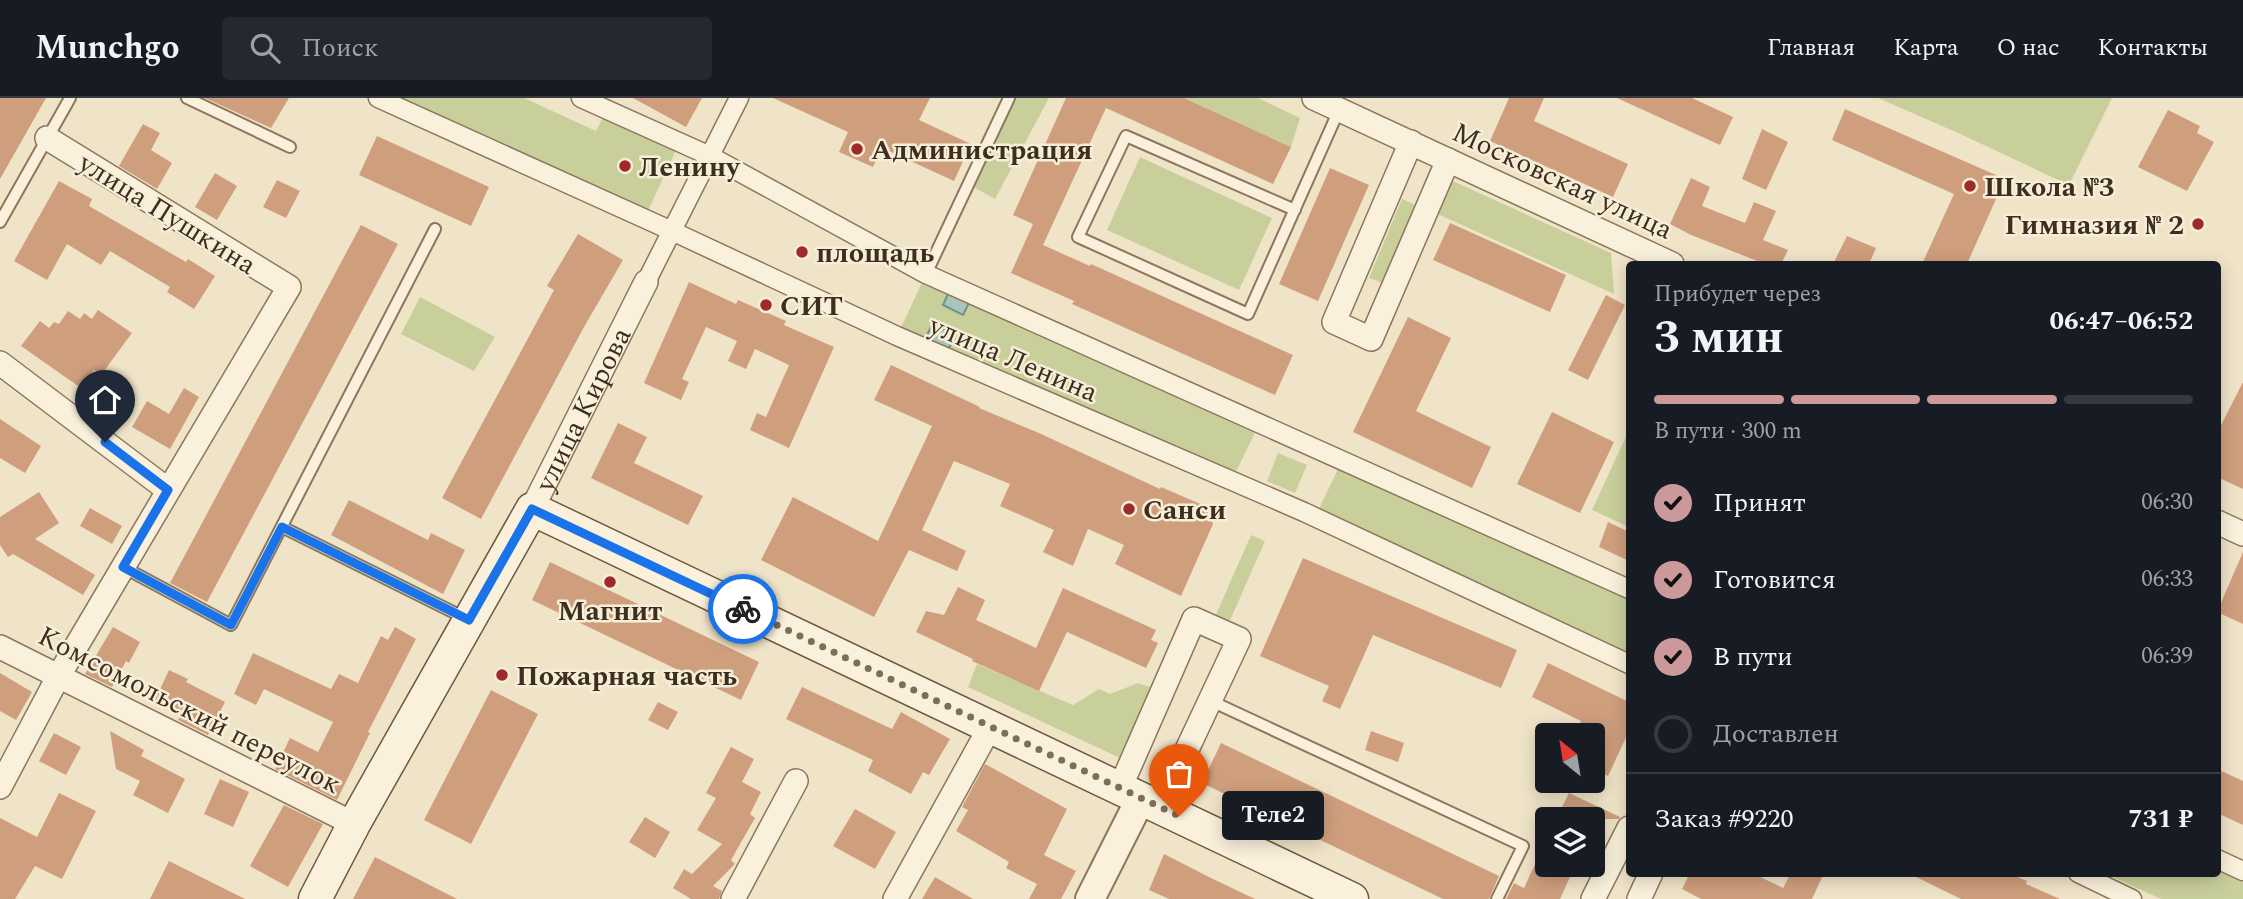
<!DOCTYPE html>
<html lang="ru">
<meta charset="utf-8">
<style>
:root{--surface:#171b24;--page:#242831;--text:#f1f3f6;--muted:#9ea1a6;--line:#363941;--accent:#cc999b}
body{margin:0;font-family:Spectral,serif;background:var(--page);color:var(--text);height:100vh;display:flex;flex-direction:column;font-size:26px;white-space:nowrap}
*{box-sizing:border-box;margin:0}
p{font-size:23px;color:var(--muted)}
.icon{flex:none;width:38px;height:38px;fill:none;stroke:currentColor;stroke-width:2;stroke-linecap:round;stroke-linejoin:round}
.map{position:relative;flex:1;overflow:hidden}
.panel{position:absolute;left:1626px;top:163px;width:595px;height:616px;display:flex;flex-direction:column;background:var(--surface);border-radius:7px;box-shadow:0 4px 18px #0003}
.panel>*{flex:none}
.needle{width:46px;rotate:330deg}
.controls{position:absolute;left:1535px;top:625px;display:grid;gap:14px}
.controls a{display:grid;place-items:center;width:70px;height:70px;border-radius:7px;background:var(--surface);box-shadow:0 4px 18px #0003;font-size:35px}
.pin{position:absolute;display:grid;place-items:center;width:60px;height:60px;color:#fff;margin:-72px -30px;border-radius:50% 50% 50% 0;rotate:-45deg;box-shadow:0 0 7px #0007}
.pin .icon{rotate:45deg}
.courier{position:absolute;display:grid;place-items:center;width:70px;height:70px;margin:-35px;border:5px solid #1a73e8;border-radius:50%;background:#fff;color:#222;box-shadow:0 2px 9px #0007}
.bubble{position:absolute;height:49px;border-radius:7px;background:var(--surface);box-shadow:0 4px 18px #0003;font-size:23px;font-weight:700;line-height:49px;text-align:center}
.head em{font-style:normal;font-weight:700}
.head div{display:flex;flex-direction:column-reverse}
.head{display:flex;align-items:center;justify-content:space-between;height:119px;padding:0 28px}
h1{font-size:46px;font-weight:700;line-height:52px}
.bar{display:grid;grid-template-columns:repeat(4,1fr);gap:10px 7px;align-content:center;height:84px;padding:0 28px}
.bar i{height:9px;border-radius:5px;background:var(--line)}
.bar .on{background:var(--accent)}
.bar p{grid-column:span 4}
.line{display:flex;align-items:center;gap:18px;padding:0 28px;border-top:2px solid var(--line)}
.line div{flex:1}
ol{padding:0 28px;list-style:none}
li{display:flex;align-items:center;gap:21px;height:77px}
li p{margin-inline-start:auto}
li .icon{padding:7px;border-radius:50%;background:var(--accent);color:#111;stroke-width:4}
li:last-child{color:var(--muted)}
li i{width:38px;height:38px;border:4px solid var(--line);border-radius:50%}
header{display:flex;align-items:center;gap:42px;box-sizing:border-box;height:98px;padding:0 35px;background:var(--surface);border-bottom:2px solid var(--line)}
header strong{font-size:33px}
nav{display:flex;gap:38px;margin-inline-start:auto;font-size:24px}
.search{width:490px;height:63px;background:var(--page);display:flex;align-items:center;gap:18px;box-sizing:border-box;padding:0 24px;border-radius:7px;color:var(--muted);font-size:26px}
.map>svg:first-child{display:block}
.green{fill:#c9cf9b}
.water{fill:#a9c4bc;stroke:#6f938a;stroke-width:2}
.building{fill:#cf9f7d}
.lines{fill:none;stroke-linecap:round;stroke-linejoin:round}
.service-casing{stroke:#8d765c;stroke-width:14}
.pedestrian-casing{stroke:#8d765c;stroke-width:21}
.minor-casing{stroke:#8d765c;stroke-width:26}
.tertiary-casing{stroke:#8d765c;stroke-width:32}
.secondary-casing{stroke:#6f573f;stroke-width:35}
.service{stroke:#faf1dc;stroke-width:10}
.pedestrian{stroke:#faf1dc;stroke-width:18}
.minor{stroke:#faf1dc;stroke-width:23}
.tertiary{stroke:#faf1dc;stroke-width:28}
.secondary{stroke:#faf1dc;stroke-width:32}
.done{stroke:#7c6e5b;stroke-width:7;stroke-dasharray:0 12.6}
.route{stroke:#1a73e8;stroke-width:9}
.poi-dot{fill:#9e2a2b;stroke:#f7eed8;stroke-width:2.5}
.labels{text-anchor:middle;stroke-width:5;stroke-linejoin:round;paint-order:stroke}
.poi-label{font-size:28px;font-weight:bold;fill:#3d2e20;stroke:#f7eed8;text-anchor:start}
.street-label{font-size:28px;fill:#3d2e20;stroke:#f7eed8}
</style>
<header>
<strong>Munchgo</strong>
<div class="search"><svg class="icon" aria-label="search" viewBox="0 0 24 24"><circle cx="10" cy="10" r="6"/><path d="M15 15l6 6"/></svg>Поиск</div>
<nav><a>Главная</a><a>Карта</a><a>О нас</a><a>Контакты</a></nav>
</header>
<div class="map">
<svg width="2243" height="801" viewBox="0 0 2243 801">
<rect width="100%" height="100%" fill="#f0e4c8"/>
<path class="green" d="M400,0H524L596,33L603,19L676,52L648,113Z
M1017,0H1049L995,101L970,87Z
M1184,0H1258L1300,20L1291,49Z
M1878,0H2112L2069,87L1958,35Z
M1140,59L1272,120L1239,192L1107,132Z
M1446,80L1611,155L1614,196L1431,113Z
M1402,101L1415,107L1382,185L1369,180Z
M926,176L985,206L1255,335L1231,384L975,260L970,270L897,238Z
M420,199L495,239L474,273L401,236Z
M1629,332V429L1592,412Z
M1278,355L1307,367L1295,395L1267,383Z
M1339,369L1629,502V561L1316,417Z
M1251,437L1265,443L1228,527L1214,521Z
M977,566L1073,607L1099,591L1110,596L1138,585L1150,589L1120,660L968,589Z
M2217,772L2243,784V801H2161L2104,775H2217Z"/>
<path class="water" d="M950,191L971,201L963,217L943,207Z
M932,227L955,236L948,253L924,243Z"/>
<path class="building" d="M0,0H46L0,81Z
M205,0H289L271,30Z
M633,0H702L686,29Z
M773,0H930L919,22L971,46L954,83L882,50L873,69L839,54L848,34Z
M1066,0H1184L1291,49L1273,86L1106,10L1043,147L1090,168L1091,166L1293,257L1275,297L1072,206L1074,203L1011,175L1033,126L1013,117Z
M1509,0H1544L1534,23L1628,66L1613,99L1490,43Z
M1617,0H1692L1733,19L1720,47Z
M1845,11L2005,81L1967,166H1922L1954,96L1832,42Z
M2168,12L2200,28L2197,35L2214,44L2187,93L2138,69Z
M143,26L160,35L151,52L172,65L157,91L119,68Z
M1762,31L1788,44L1766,92L1742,81Z
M377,38L489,89L471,128L359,77Z
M1330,70L1369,87L1318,203L1279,186Z
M215,75L237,88L217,122L195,109Z
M1691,80L1710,89L1702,108L1745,125L1754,104L1776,113L1763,142L1788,152L1781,166H1765L1691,137L1670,126Z
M277,82L300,93L286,120L263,109Z
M59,83L92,101L89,108L186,164L188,161L215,178L194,211L167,194L170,189L110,153L101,167L67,146L47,182L14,163Z
M1450,125L1566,177L1550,214L1433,162Z
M361,127L398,146L207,504L170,485Z
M578,136L623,162L584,229L481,421L442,400L554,192L547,188Z
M1847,138L1876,150L1869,166H1833Z
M689,184L736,206L738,202L786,223L784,227L834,249L789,350L750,332L757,315L766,319L789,267L755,251L746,271L728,263L737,243L706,229L682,281L689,284L681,302L644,285Z
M1606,197L1625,207L1588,282L1568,272Z
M98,212L132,235L101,277L94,272L81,290L21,248L40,223L49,230L54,224L59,226L68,213L80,221L84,215L92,221Z
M1408,219L1451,240L1416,313L1491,349L1472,390L1353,334Z
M891,267L980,309L979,310L1039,335L1160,391L1161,389L1205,408L1213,426L1181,498L1115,466L1124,447L1088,431L1073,468L1043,454L1054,432L1000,408L1010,386L954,363L922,432L966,453L957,473L909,452L874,519L761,462L793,399L878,443L932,328L874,302Z
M2243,284V391L2217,379V335Z
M184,290L199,299L170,351L132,329L147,303L169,316Z
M1552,314L1614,344L1580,415L1517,386Z
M0,321L41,348L25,375L0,360Z
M618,325L647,339L634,365L703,398L688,427L591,380Z
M39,394L59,425L35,441L95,477L83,497L13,456L8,459L0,447V419Z
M349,402L428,442L431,435L465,452L443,496L331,437Z
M90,410L122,428L112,446L80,428Z
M1608,424L1629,434V463L1599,449Z
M2243,454V526L2217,514Z
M1303,460L1517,552L1501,590L1373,537L1340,611L1322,603L1329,588L1260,558Z
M550,464L759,564L741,602L532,502Z
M958,489L985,502L976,522L1036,550L1063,490L1156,532L1151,542L1158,545L1146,570L1067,534L1039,593L972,563L973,561L916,534L926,513L944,517Z
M113,529L140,544L129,565L126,563L112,589L85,576Z
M395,529L416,541L368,634L370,635L337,702L275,671L290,640L318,654L333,624L264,591L256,607L234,596L253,555L331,591L339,576L358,585L381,538L388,542Z
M1548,565L1629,604V633L1608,678L1592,670V637H1575L1581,623L1532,599Z
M169,572L188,581L186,584L225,604L208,637L178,622L181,617L154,604Z
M0,575L32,594L16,622L0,613Z
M802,589L892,631L901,614L950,641L929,677L923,674L911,696L868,673L873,662L786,621Z
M491,592L538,616L471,746L424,722Z
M658,604L678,614L668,632L648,622Z
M110,633L144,652L141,658L185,681L168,715L133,697L140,683L116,671Z
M1371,633L1404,645L1398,664L1365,652Z
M54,635L81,649L66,677L39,663Z
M1221,645L1499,778L1489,801H1443L1202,685Z
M731,649L754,661L742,684L761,694L750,716L755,720L731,762L735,766L713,788L722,793L719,801H691L673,790L684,771L692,776L722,746L697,732L716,700L706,695Z
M985,666L1067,711L1044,757L1076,773L1061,801H1029L1037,786L1006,770L1009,764L956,733L968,712L962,709Z
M2217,671L2243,683V727L2217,715Z
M220,681L249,694L233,729L204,716Z
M59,695L96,713L62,781L35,768L15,801H0V720L37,739Z
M1569,695L1620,719L1619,721H1556Z
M284,707L323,726L288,789L250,768Z
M855,711L896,734L875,771L833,748Z
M645,719L670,734L655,760L629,744Z
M1164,756L1211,780L1255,801H1169L1149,792Z
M375,759L457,801H353Z
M169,763L245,801H150Z
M1535,766H1576L1560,801H1506L1514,785L1524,790Z
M1690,775H1752L1783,790L1791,775H1824L1812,801H1701L1682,791Z
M1908,775H2008L2027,783L2026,786L2060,801H1961Z
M935,779L973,801H922Z"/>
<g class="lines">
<defs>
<path id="service" d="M187,0L290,49
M1295,112L1126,38L1078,139L1248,216L1339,12
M0,124L70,0
M926,176L1009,0
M282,429L467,521
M123,469L231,527L435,131
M1211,603L1523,748L1497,801"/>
<path id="pedestrian" d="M378,0L672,133L897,238L1304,414L1629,566
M581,0L710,58L926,176L1629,491
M646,184L739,0
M2217,761L2243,773
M2078,775L2132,801"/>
<g id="minor">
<path d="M1314,0L1672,166"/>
<path d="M1411,44L1334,224L1371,241L1448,62"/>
<path d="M0,265L168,392"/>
<path id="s1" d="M532,411L646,184"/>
<path d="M2217,424L2243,436"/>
<path d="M0,549L354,726"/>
<path d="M0,689L58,579L289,189L47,40"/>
<path d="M1120,690L1194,521L1239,541L1160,709"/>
<path d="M733,801L796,683"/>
<path d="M895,801L990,629"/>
<path d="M1593,801L1629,730"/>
<path d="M1639,801L1651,775"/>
</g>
<path id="tertiary" d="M1090,801L1141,700"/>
<path id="secondary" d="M315,801L354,726L532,411L1352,801"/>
</defs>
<use href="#service" class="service-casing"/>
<use href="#pedestrian" class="pedestrian-casing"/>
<use href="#minor" class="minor-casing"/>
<use href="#tertiary" class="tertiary-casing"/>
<use href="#secondary" class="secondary-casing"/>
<use href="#service" class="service"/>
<use href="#pedestrian" class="pedestrian"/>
<use href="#minor" class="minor"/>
<use href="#tertiary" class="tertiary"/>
<use href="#secondary" class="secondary"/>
</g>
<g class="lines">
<path class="done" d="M743,511L1179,718"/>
<path class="route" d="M105,344L168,392L123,469L231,527L282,429L469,522L532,411L743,511"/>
</g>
<g class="poi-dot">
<circle cx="857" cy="51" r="7"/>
<circle cx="625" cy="68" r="7"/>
<circle cx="1970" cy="88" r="7"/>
<circle cx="2198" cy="126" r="7"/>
<circle cx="802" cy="154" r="7"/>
<circle cx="766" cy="207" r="7"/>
<circle cx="1129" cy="411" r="7"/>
<circle cx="610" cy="484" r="7"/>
<circle cx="502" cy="577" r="7"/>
</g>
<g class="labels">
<g class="poi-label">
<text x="871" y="61">Администрация</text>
<text x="639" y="78">Ленину</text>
<text x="1984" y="98">Школа №3</text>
<text x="2184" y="136" text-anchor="end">Гимназия № 2</text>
<text x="816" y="164">площадь</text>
<text x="780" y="217">СИТ</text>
<text x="1143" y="421">Санси</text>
<text x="610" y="522" text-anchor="middle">Магнит</text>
<text x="516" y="587">Пожарная часть</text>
</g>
<g class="street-label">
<text transform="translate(1563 82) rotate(25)" y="10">Московская улица</text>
<text transform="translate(168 115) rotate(32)" y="10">улица Пушкина</text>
<text transform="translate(1014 260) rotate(23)" y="10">улица Ленина</text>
<text dy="10" stroke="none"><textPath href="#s1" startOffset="112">улица Кирова</textPath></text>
<text transform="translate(190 611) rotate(27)" y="10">Комсомольский переулок</text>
</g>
</g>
</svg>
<div class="controls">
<a><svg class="needle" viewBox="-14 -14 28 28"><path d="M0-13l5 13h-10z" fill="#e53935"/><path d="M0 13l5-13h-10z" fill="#9ea1a6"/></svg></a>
<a><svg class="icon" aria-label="layers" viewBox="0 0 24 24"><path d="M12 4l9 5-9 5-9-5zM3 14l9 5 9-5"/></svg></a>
</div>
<div class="pin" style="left:1179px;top:718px;background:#ea580c"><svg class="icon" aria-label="bag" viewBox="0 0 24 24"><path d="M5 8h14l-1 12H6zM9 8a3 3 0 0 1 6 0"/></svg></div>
<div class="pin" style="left:105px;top:344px;background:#1f2937"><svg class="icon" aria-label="home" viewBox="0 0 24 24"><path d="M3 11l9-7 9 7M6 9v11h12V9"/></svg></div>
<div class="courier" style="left:743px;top:511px"><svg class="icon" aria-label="bike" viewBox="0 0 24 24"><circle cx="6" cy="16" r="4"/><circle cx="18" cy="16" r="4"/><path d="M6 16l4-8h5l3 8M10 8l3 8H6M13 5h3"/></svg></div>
<div class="bubble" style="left:1222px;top:693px;width:102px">Теле2</div>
<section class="panel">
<div class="head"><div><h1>3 мин</h1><p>Прибудет через</p></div><em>06:47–06:52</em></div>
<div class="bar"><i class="on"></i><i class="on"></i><i class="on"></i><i></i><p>В пути · 300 m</p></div>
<ol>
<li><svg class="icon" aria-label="check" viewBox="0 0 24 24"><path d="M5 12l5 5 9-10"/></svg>Принят<p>06:30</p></li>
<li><svg class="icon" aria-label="check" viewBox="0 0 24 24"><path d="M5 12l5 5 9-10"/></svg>Готовится<p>06:33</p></li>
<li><svg class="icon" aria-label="check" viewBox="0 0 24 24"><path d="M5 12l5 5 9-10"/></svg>В пути<p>06:39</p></li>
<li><i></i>Доставлен</li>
</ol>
<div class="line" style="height:91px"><div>Заказ #9220</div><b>731 ₽</b></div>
</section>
</div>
